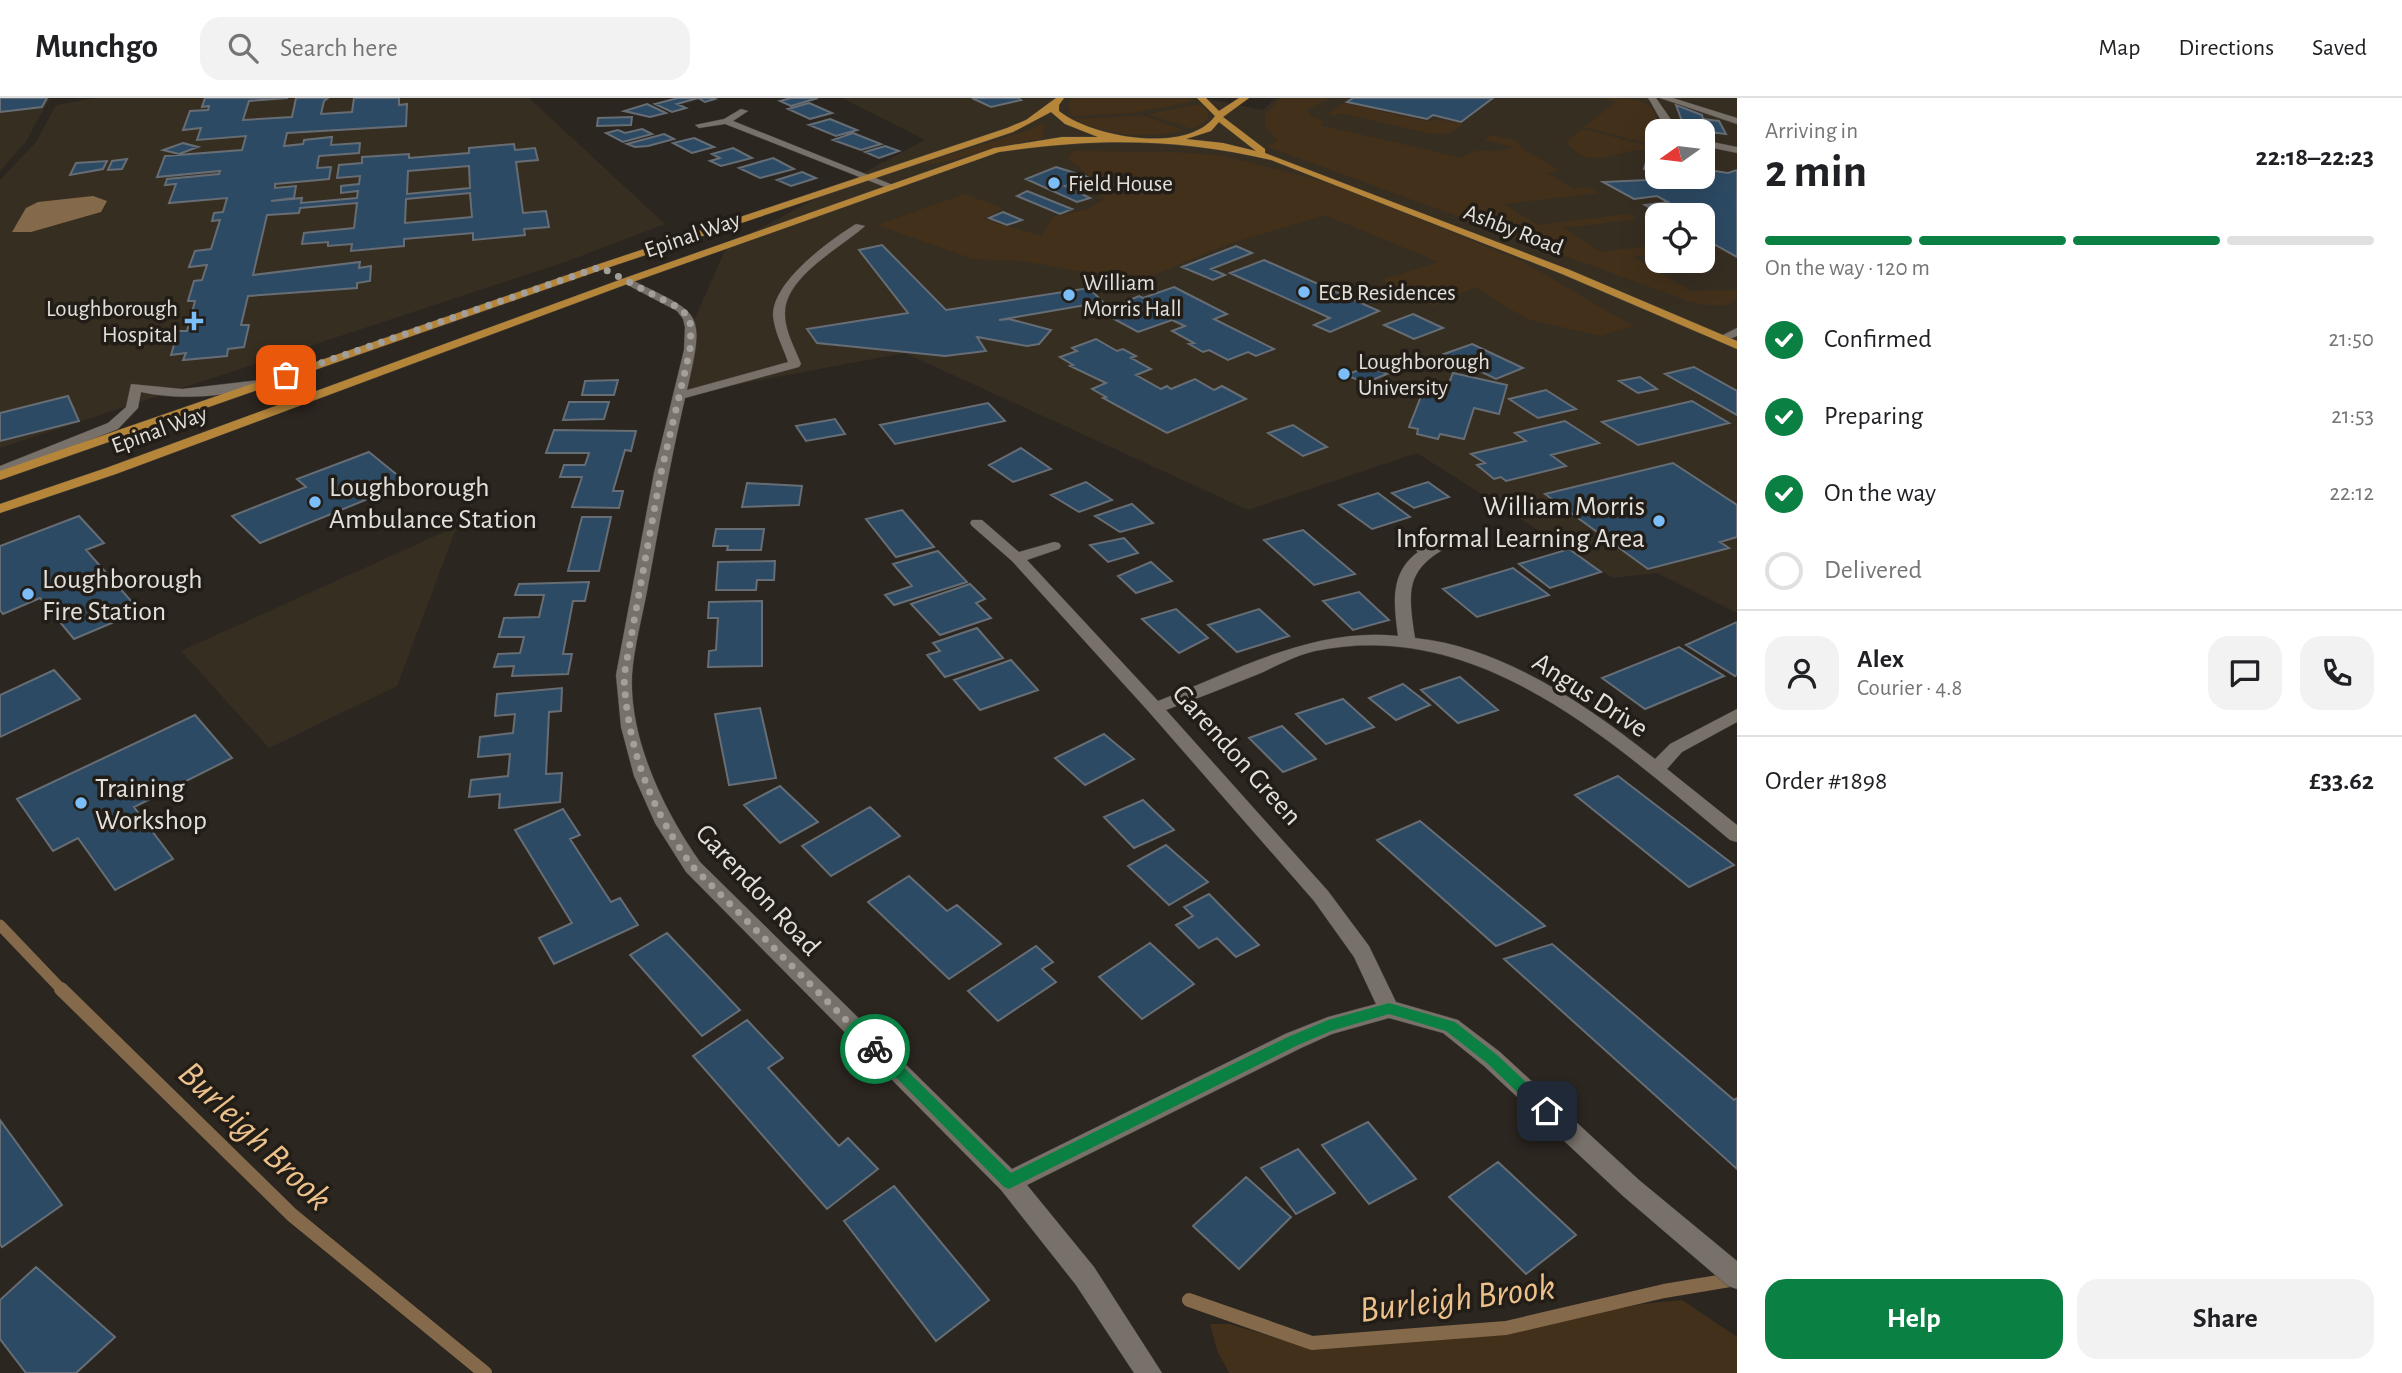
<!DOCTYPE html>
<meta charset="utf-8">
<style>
:root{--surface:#fff;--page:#f2f2f2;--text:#202124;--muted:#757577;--line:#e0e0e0;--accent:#0b8043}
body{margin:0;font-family:"Alegreya Sans",sans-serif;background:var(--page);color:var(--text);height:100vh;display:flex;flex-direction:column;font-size:26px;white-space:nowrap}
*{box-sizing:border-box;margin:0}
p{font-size:23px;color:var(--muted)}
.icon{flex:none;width:38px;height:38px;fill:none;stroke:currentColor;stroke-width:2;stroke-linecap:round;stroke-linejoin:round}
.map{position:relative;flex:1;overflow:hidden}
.side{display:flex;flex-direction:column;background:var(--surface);width:665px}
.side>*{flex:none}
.needle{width:46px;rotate:256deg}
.buttons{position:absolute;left:1645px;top:21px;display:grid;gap:14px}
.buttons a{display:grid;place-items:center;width:70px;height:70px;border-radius:14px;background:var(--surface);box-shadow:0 7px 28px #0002;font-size:35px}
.pin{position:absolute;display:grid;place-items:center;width:60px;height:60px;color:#fff;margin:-30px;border-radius:14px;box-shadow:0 4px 10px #0006}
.courier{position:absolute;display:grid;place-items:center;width:70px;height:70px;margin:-35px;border:5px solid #0b8043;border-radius:50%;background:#fff;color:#222;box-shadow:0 2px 9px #0007}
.overview em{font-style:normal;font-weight:600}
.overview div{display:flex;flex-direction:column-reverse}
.overview{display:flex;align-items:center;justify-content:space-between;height:119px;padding:0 28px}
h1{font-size:46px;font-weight:600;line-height:52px}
.bar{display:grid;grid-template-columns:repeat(4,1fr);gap:10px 7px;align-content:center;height:84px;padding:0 28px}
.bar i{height:9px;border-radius:5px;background:var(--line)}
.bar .selected{background:var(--accent)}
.bar p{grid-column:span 4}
.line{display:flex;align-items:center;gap:18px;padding:0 28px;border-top:2px solid var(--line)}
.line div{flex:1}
.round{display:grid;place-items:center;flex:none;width:74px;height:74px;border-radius:21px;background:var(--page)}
ol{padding:0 28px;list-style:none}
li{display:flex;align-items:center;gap:21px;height:77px}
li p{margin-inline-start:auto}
li .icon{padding:7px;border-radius:50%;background:var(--accent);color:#fff;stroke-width:4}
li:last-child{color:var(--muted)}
li i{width:38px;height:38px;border:4px solid var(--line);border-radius:50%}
.primary-button{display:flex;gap:14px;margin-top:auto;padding:14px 28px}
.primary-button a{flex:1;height:80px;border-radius:21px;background:var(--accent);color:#fff;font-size:28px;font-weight:600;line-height:80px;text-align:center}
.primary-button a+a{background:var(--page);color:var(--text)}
header{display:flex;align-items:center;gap:42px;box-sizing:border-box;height:98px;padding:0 35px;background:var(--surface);border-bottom:2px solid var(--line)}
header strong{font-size:33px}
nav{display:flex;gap:38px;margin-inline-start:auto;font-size:24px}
.search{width:490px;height:63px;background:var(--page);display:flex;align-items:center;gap:18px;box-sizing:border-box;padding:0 24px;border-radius:21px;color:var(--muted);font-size:26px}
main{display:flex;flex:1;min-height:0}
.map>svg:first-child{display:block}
.built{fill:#372e22;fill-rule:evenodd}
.green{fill:#42301a}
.water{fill:#846a4a}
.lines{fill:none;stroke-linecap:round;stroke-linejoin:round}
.stream-far1{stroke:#846a4a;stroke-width:11}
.stream{stroke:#846a4a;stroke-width:14}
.building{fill:#2d4a64;stroke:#666d74;stroke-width:2;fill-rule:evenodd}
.pedestrian-casing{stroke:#46413b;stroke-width:1}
.minor-casing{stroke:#46413b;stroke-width:1}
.primary-casing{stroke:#46413b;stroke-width:1}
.pedestrian{fill:#78716a;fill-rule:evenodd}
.minor{fill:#78716a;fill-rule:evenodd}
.primary{fill:#b5853a;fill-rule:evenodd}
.route{fill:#0b8043}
.done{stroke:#a39f9a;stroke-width:7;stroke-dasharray:0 12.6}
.poi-dot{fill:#7cbef9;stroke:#221d16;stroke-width:2.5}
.labels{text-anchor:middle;stroke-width:7;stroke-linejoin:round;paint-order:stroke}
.far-poi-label{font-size:23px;fill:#e3e0db;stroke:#221d16;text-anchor:start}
.far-street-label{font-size:23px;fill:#e3e0db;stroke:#221d16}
.poi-label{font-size:28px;fill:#e3e0db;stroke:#221d16;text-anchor:start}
.street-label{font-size:28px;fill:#e3e0db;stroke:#221d16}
.near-water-label{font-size:37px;font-style:italic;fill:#edc18b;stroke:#221d16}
</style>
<header>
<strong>Munchgo</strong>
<div class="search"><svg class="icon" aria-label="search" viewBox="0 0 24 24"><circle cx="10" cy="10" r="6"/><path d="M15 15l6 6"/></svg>Search here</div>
<nav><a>Map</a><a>Directions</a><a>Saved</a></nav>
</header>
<main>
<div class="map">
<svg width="1737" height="1275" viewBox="0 0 1737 1275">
<rect width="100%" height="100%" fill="#2c2620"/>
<path class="built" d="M0,0H50L25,45L0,73Z
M97,0H529L665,126L568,163L0,350V82L36,44L56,7Z
M842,0H1203L1263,12L1276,0H1737V515L1657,475L1613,480L1417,355L1248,412L905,255L681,297L691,229L727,148L925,42ZM1657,33H1703V79H1657ZM1657,117H1703V163H1657Z
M457,428L397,588L269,650L181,553Z"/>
<path class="green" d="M1074,0H1187L1195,3L1132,15L1072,18L1068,6Z
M1281,0H1331L1307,11L1311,19L1324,23L1320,27L1462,60C1482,44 1494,60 1512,49L1484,42L1491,37L1516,42L1524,52L1559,72L1547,75L1573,91L1589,89L1598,95L1504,106L1537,127L1628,116L1637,121L1563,130L1601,154L1657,147V155L1633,159L1691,193L1737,192V199L1728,207H1706L1688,203L1266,48L1278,43L1265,29V16Z
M1604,0C1625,0 1661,0 1656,28L1645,29L1657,36V48L1584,29L1616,4Z
M1344,5L1431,24L1437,21L1463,26L1450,35L1432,36L1340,15L1334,18L1328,16Z
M1201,6L1207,12L1209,19L1203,26L1192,31L1148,16Z
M1134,18L1147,19L1185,33C1147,40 1109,39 1074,21Z
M1044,25L1042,41C998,46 958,64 915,68L1029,32Z
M1582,31L1657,50V55C1625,41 1593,81 1566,43Z
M1073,53L1175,54L1223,58L1334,86L1521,163L1633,228L1600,238L1527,221L1475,189L1433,208L1381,182L1439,164L1325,117L1231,145L1151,178L1084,174L1023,163L973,161L877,127L965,96L1003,110L983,121L1041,138L1053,119L1085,112L1104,102L1092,80L1068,60Z
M1682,1202L1737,1239V1275H1229L1217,1252L1210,1226H1229L1310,1250L1453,1241L1643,1206Z"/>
<path class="water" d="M93,98L107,103L101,114L31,134H12L26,110L38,104Z"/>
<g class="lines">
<path class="stream-far1" d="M0,827L63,893"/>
<path class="stream" d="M61,891L292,1117L485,1275
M1189,1202L1312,1245L1506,1230L1664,1193L1737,1181"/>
</g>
<path class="building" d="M0,0H47L42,9L0,14Z
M205,0H288L249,3L243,22L292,19L296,0H328L324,3L321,16L352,14L354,0H399V7L407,6L406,28L287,35L284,48L303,46L304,42L332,39L331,47L360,45L359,55L319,58L317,70L331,69L329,81L275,86V90L296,88L294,100L271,103L302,100L301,105L357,100L358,93L341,95V88L359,86L360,78L337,80L339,67L362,65V59L409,56V60L469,55V50L514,46L515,52L535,50L538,62L516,64L523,115L546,113L549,129L524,131L525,137L473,142V135L404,141V148L351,153L352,146L328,148V144L302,146L304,135L354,130L357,105L300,110L299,115L267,117L253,177L360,164L359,170L371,168L370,183L357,185V190L248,198L241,227H249L244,249L228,251L227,258L183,262L186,255L171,257L178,233H187L195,203H188L194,183L202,182L207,167L189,169L195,153L211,151L220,122L212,123L214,115L223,114L227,100L169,105L176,86L165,87L167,81L219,76L220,73L157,79L165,58L242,52L246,38L197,42L201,30L183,32L190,13L208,12L209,8L202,9ZM469,68L470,90L407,96L408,73ZM470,95L472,119L405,125L406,101Z
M678,0H712L715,1L705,4L698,0L677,6L686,10L672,14L655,6Z
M791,0H818L791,8L780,3Z
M972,0H1018L1021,2L991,9Z
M1353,0H1493L1461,24L1433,17L1427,21L1347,4Z
M809,5L832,15L810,21L788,11Z
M647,6L666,15L650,19L624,13Z
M1676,7L1702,17L1703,21L1719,23L1726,36L1685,31Z
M632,19L631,27L597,28L598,20Z
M830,21L857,32L836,38L809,27Z
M642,31L652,36L623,44L606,35L618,32L625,35Z
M853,35L881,46L861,52L833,42Z
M664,36L674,41L648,48L635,49L627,46Z
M694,40L714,49L692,55L673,45Z
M183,45L198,49L179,56L163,52Z
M885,48L899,53L879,60L865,54Z
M733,50L752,60L721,68L710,63L720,60L712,56Z
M773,60L794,71L760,80L739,70Z
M127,61L122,71L108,72L112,63Z
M107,63L103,71L70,77L76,65Z
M1657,63V79H1703V68L1709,69L1708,72L1728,75L1737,72V159L1703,140V117H1664L1645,107L1668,104L1657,98L1634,101L1603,84L1647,82L1653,72L1644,71L1646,64Z
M1056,69L1088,79L1065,88L1090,100L1077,104L1026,81Z
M802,74L816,80L791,88L777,82Z
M1027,93L1072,111L1060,116L1017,98Z
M1003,114L1022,122L1007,127L989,120Z
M882,147L946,212L1089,190L1103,204L999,222L1009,221L1051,232L1039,246L1027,248L977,239L986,253L945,258L817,245L807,231L908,215L859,152Z
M1236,148L1252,155L1211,171L1225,177L1213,182L1182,169Z
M1264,162L1379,213L1330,234L1314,227L1330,220L1230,175Z
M1174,189L1227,216L1214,221L1274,251L1256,258L1248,254L1228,262L1209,252L1203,254L1189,246L1194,245L1172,233L1185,228L1172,222L1138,234L1101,214L1139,198L1143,200Z
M1413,216L1443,230L1414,241L1384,227Z
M1096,241L1117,253L1123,251L1136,258L1131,260L1151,271L1136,277L1161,291L1167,288L1171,291L1195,281L1214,292L1222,288L1246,301L1167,335L1103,300L1106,299L1092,291L1106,285L1070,268L1073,267L1060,259L1077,253L1072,250Z
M1472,246L1523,270L1496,281L1444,256Z
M1369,268L1387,276L1365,285L1346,277Z
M1694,269L1737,293V317L1665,276Z
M1453,275L1507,287L1499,316L1474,310L1464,341L1440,336L1438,341L1417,336L1418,331L1409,329L1422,296L1443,300Z
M1640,279L1657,291L1638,295L1619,283Z
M618,282L614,297H582L585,283Z
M1546,292L1576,311L1538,320L1509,301Z
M68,298L79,323L0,343V315Z
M1692,303L1729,325L1638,347L1602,324Z
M569,304H609L604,321L563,322Z
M988,305L1005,323L895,346L880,327Z
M835,321L845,336L806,343L796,328Z
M1565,323L1599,345L1551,357L1566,368L1506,383L1501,379L1494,381L1477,367L1485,365L1471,356L1526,343L1515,335Z
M1293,327L1327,349L1303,358L1268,335Z
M554,332L636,333L631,353L625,352L613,393H623L619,410L572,409L582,379H560L564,367H585L589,355H546Z
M1021,350L1051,371L1013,384L989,367Z
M369,354L407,385L260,445L232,418L306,389L297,381Z
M1673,365L1737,407V439L1720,444L1729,450L1648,471L1545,396Z
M1086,384L1112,402L1079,414L1051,397Z
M1428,384L1449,399L1414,410L1392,395Z
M747,385L802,388L799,407L742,409Z
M1378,395L1410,419L1372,431L1339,407Z
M1132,406L1153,425L1120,434L1095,418Z
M902,412L934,449L896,459L866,421Z
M79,418L104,445L86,452L140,513L74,541L40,500L3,516L0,512V448Z
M582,419H611L599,473H568Z
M716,431H764L761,452H727L728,448H713Z
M1303,432L1355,476L1314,487L1264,442Z
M1124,440L1138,455L1108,464L1090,447Z
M1569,451L1601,474L1550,490L1519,466Z
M938,453L967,484L894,507L885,497L912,488L893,466Z
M775,463L774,482H757L756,492H716L718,464Z
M1151,464L1172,483L1136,495L1118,478Z
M1513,470L1549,497L1477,519L1443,491Z
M589,484L585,503H573L563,556H572L568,576L512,578L514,568L494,569L498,556L520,555L524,539H499L504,520L539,519L544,497H515L519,486Z
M970,486L985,501L976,505L991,520L940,537L911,506Z
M1359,494L1389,522L1353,532L1323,503Z
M762,503V568L708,569L709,553L716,552L718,520H708L709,504Z
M1176,511L1208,540L1179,555L1142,521Z
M1259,511L1289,538L1237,554L1208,527Z
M1737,524V577L1735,578L1686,547Z
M977,530L1003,560L945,579L927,557L940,553L933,545Z
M1679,549L1724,578L1645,611L1602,580Z
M1011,562L1038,592L980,612L954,582Z
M54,572L80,601L0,639V597Z
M1460,579L1498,612L1458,625L1421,592Z
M1403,586L1430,607L1396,622L1369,600Z
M562,590L561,613L549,614L546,676L562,675L560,704L499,710L500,696L469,699L471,682L508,678L510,656L478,659L480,639L513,635L515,616L495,618L497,596Z
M1343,601L1374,629L1326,646L1296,616Z
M760,610L776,680L729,687L715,616Z
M195,617L232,660L134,709L173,761L115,792L78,740L53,753L17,701Z
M1282,628L1316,661L1283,674L1249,640Z
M1104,636L1134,661L1085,687L1055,660Z
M1618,678L1734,767L1689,789L1575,697Z
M780,688L818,724L780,745L744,707Z
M1143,702L1174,732L1134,750L1104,719Z
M870,709L900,738L831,778L802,748Z
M563,711L580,737L570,741L611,804L620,800L638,827L554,866L539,840L572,825L515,732Z
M1420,723L1545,828L1496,848L1377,742Z
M1166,747L1208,784L1169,807L1128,768Z
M909,778L947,813L957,807L1001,846L949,881L868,804Z
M1209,796L1259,847L1236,859L1217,840L1199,850L1176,827L1193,818L1184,809Z
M667,835L740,912L702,938L630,857Z
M1150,845L1194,886L1142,921L1099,879Z
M1552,846L1734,1002L1737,1000V1071L1504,861Z
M1036,848L1053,864L1042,871L1056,884L998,923L968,893Z
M747,922L783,960L768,970L839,1048L848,1040L878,1071L827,1111L693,958Z
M0,1022L62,1107L2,1149L0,1146Z
M1368,1024L1416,1081L1369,1106L1322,1047Z
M1298,1051L1335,1095L1296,1116L1261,1070Z
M1498,1064L1576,1137L1526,1176L1449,1099Z
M1246,1079L1291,1119L1239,1171L1193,1128Z
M894,1088L989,1202L936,1243L844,1123Z
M36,1169L115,1239L76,1275H26L0,1241V1202Z"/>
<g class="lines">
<defs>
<path id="pedestrian" d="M1737,230V238L1723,244L1717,240Z"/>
<path id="minor" d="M1648,0H1656L1679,33H1670C1661,26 1655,10 1648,0Z
M1660,0H1673L1737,20V26Z
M741,11L748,13L733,23L898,89L890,91L725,26L699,30L695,27L724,21Z
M1703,42L1737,49V55L1703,48Z
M856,126L865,128C842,149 786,178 785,214C784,232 795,250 801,266L799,269L685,300C670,364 659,428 647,493C642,520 634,549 632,577C629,641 664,713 700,764L1012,1071L1285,936L1328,919L1376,906L1354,859L1314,803L1149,614L1012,463L972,428L970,425L972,422H982L1019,454L1054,444L1059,445L1061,448L1059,451L1027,462L1158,603C1235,573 1313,529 1398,538C1394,507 1389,475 1418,454L1397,439L1399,436H1409L1427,447L1445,439H1455L1457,442L1455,445C1406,470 1407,489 1415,540C1503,549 1587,607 1655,661L1670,646L1737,611V624L1682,654L1667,671L1737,727V744L1730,742C1613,645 1480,519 1315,553C1297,557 1278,567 1261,575C1229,588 1198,600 1166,612L1328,793L1369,848L1396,904L1458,922L1500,954L1639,1082L1737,1163V1191L1728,1188L1623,1098L1484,968L1443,935L1389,920L1332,936L1301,950L1027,1087L1094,1169L1162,1275H1134L1076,1187L1001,1092L686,774L655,725L634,678L621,629L616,577L654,375L684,252L685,229L683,221L677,213L620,183L630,181C701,217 706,210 687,292L788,264C783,249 774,233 773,217C773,183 830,142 856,126Z
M260,282L264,283V289C224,298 181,303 141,294L138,310L118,331L0,377V368L108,325L126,309L131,286L182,291Z"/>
<path id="primary" d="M1056,0H1064L1059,7V13C1091,39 1187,57 1215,18L1197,0H1206L1219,13L1239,0H1249L1223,19L1265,51V55L1570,172L1737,243V251L1562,176L1271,62C1176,40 1095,40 999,54L630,185L116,376L0,415V406L106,370L622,181L994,50L1062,39H1098L1065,26L1051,14L1013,34L604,171L0,382V373L596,167L1007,30L1026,22ZM1219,24L1256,53L1223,45L1186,41L1211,33Z"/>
</defs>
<use href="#pedestrian" class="pedestrian-casing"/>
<use href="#minor" class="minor-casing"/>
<use href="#primary" class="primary-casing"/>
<use href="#pedestrian" class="pedestrian"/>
<use href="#minor" class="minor"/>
<use href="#primary" class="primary"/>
</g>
<path class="route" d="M1389,905L1455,924L1497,957L1553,1009L1555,1013L1553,1018H1542L1487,965L1446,933L1389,916L1331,933L1298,947L1009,1091L1004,1089L868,951L870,946H880L1011,1075L1288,939L1328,922Z"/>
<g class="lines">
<path class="done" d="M286,277L600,169L681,211L689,220L691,229L690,252L661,375L624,578C627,649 650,711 693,769L875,951"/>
</g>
<g class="poi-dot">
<circle cx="1054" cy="85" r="7"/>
<circle cx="1304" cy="194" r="7"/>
<circle cx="1069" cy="197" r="7"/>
<path d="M190.5 212.5h7v7h7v7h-7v7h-7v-7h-7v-7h7z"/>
<circle cx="1344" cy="276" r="7"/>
<circle cx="315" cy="404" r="7"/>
<circle cx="1659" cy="423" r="7"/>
<circle cx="28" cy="496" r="7"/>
<circle cx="81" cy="705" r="7"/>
</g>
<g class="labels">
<g class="far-poi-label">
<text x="1068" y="93">Field House</text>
<text x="1083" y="192">William<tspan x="1083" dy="26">Morris Hall</tspan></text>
<text x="1318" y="202">ECB Residences</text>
<text x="178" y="218" text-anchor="end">Loughborough<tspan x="178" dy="26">Hospital</tspan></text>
<text x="1358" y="271">Loughborough<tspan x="1358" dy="26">University</tspan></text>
</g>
<g class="far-street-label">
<text transform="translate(1514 131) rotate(21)" y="8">Ashby Road</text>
<text transform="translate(692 136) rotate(-19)" y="8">Epinal Way</text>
<text transform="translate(159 331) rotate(-20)" y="8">Epinal Way</text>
</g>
<g class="poi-label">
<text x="329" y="398">Loughborough<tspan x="329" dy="32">Ambulance Station</tspan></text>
<text x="1645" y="417" text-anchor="end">William Morris<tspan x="1645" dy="32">Informal Learning Area</tspan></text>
<text x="42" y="490">Loughborough<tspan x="42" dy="32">Fire Station</tspan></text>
<text x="95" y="699">Training<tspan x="95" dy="32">Workshop</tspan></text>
</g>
<g class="street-label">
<text transform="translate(1591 596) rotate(33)" y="10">Angus Drive</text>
<text transform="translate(1238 656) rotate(48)" y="10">Garendon Green</text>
<text transform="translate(759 791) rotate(47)" y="10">Garendon Road</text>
</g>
<g class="near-water-label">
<text transform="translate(256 1037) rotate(44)" y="13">Burleigh Brook</text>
<text transform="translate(1457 1199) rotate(-7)" y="13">Burleigh Brook</text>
</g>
</g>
</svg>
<div class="buttons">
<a><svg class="needle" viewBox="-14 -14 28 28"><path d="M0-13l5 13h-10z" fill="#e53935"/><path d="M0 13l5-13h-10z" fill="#757577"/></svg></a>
<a><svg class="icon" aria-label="locate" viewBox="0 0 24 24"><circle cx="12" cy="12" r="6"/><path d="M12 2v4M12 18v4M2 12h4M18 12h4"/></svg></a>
</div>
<div class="pin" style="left:286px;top:277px;background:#ea580c"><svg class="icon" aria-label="bag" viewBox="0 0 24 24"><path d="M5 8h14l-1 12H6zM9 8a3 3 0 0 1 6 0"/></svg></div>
<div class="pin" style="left:1547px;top:1013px;background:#1f2937"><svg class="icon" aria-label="home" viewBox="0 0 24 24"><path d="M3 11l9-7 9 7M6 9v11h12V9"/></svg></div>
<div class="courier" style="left:875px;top:951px"><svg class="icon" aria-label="bike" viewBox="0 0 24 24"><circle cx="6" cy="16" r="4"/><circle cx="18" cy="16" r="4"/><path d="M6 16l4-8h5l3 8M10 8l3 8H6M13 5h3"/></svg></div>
</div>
<section class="side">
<div class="overview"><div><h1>2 min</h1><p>Arriving in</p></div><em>22:18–22:23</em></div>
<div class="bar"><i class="selected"></i><i class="selected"></i><i class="selected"></i><i></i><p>On the way · 120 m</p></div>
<ol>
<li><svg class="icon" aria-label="check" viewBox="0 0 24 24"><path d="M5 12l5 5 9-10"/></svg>Confirmed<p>21:50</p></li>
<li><svg class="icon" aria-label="check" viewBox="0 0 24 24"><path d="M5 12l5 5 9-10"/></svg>Preparing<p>21:53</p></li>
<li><svg class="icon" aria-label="check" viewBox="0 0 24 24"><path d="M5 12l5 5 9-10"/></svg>On the way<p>22:12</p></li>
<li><i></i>Delivered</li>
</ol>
<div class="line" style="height:126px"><a class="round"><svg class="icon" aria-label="person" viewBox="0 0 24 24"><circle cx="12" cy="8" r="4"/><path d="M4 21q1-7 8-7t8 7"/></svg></a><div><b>Alex</b><p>Courier · 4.8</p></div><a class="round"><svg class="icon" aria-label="chat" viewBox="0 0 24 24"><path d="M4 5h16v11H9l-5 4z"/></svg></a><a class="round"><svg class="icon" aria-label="phone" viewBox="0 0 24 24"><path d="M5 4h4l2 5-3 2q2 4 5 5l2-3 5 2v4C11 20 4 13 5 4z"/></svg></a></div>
<div class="line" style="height:91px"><div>Order #1898</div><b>£33.62</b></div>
<div class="primary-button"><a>Help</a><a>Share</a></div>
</section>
</main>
